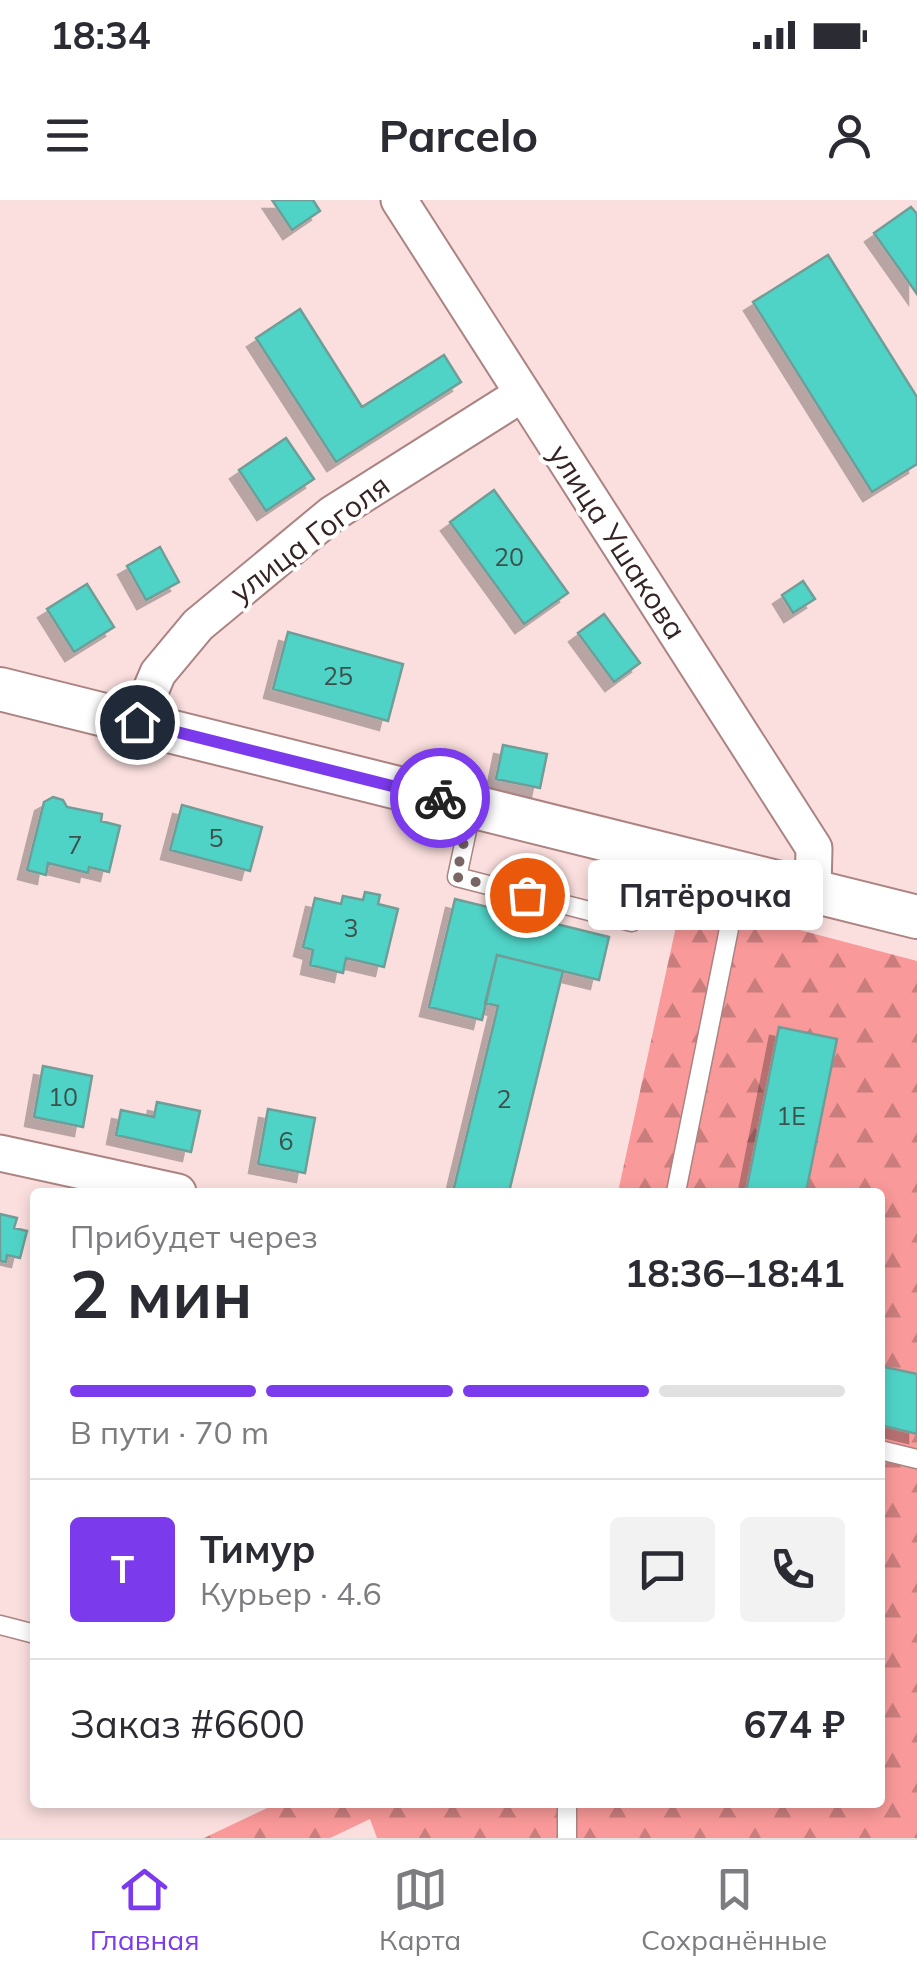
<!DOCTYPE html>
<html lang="ru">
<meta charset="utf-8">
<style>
:root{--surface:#fff;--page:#f2f2f3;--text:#2b2b33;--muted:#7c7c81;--line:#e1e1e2;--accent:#7c3aed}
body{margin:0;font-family:Mulish,sans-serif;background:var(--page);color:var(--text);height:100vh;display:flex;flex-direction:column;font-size:38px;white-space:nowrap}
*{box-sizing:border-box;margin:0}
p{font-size:32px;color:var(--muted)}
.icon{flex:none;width:55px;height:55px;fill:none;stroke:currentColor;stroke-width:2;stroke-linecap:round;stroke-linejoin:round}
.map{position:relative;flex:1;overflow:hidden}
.panel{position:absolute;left:30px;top:988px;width:855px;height:620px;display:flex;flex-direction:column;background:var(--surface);border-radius:10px;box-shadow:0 5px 15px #0003}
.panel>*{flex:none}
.pin{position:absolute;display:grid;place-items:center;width:85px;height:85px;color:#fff;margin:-42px;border:5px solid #fff;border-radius:50%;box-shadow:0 2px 10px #0007}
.courier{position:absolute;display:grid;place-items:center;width:100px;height:100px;margin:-50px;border:8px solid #7c3aed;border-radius:50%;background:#fff;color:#222;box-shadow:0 2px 12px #0007}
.bubble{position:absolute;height:70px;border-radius:10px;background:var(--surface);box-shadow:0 5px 15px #0003;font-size:32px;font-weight:700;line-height:70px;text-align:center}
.overview em{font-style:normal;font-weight:700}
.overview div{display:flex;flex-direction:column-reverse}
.overview{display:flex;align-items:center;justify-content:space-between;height:170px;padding:0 40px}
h1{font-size:65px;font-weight:700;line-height:75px}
.bar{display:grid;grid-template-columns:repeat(4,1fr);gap:15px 10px;align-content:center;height:120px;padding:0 40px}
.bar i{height:12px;border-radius:8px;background:var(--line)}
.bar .active{background:var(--accent)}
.bar p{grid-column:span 4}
.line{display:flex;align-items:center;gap:25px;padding:0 40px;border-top:2px solid var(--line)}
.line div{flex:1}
.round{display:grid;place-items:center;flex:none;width:105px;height:105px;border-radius:10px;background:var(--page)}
.status{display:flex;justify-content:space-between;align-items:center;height:70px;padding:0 50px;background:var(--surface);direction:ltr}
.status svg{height:28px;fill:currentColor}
header{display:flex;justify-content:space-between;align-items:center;height:130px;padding:0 40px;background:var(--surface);font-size:45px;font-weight:700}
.tab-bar{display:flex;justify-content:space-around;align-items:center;height:140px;border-top:2px solid var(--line);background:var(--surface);font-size:28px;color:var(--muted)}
.tab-bar a{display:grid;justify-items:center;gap:5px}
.tab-bar .active{color:var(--accent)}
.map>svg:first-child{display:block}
.forest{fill:url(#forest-firs)}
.building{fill:#4fd3c6;stroke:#709d97;stroke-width:2.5;filter:url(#shadow)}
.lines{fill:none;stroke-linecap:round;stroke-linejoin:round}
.service-casing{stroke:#ab8382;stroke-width:21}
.minor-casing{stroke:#ab8382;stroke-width:39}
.tertiary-casing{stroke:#ab8382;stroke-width:46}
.service{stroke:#fff;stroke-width:18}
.minor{stroke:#fff;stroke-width:35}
.tertiary{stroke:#fff;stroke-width:42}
.done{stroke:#7a6565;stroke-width:10;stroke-dasharray:0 18}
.route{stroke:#7c3aed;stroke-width:12}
.labels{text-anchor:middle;stroke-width:8;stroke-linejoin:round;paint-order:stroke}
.number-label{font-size:25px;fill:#3c504c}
.street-label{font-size:30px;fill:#352424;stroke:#fff}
</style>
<div class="status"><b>18:34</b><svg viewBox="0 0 49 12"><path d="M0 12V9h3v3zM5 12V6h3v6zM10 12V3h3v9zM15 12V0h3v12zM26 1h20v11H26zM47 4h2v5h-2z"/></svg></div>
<header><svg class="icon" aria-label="menu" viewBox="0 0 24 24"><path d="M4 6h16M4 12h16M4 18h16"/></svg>Parcelo<svg class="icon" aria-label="person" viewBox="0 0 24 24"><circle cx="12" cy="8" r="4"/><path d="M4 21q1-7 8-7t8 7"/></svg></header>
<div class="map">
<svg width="917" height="1638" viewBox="0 0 917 1638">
<defs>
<pattern id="forest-firs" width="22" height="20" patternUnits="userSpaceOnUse" patternTransform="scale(2.5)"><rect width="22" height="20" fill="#f99999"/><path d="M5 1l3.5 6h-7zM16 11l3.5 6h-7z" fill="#ca7d7d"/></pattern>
<filter id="shadow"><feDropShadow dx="-9" dy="9" stdDeviation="0" flood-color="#0004"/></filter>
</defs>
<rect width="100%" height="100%" fill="#fadfde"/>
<path class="forest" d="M682,699L917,761V1638H377L370,1619L330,1638H204L280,1602H880V992H618Z"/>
<path class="building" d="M272,0H313L320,11L292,30Z
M911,7L917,14V94L874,33Z
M828,55L917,197V264L872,292L753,102Z
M300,109L362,207L444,155L461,182L336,262L256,138Z
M286,238L314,279L266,311L239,270Z
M494,290L568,393L524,424L450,322Z
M160,347L179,382L146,400L127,366Z
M803,381L815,399L793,413L782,395Z
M87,384L114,427L74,452L47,409Z
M604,414L640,463L614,482L578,433Z
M288,432L403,464L388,521L273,489Z
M503,545L547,554L540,588L496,579Z
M53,597L63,600L67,607L102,614L101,621L120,626L109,672L89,667L88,673L48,663L46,675L27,670L44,602Z
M182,605L262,627L250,671L170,650Z
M365,692L380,695L378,704L398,709L384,767L346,758L343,773L310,765L313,750L303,747L315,698L341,704L343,696L363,700Z
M455,699L609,737L599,780L497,755L482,820L429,807Z
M497,755L563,771L509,992H453L498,806L485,803Z
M779,827L837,839L806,992H746Z
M43,866L92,876L83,927L34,917Z
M157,902L200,911L191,952L116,935L121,910L154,917Z
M268,909L315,918L305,973L258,964Z
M0,1014L17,1018L14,1028L27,1031L20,1058L7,1055L6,1062L0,1061Z
M880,1166L917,1174V1234L880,1225Z"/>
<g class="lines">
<defs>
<path id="service" d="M472,607L457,677L632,722L648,651
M676,992L740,674
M880,1250L917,1259
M0,1425L35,1434
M567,1638V1602"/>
<path id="minor" d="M399,0L814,648L813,691
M137,522L158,473L198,425L332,314L522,194
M0,953L178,992"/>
<path id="tertiary" d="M0,489L917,717"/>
</defs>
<use href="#service" class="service-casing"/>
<use href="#minor" class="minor-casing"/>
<use href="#tertiary" class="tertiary-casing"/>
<use href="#service" class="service"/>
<use href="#minor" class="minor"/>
<use href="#tertiary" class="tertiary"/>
</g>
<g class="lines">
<path class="done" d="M440,598L472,606L456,677L527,695"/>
<path class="route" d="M137,522L440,598"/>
</g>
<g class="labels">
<g class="number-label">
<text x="509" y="366">20</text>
<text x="338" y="485">25</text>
<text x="216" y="647">5</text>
<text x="75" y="654">7</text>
<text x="351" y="737">3</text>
<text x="63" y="906">10</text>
<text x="504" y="908">2</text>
<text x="791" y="925">1Е</text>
<text x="286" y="950">6</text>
</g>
<g class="street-label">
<text transform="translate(310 339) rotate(-37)" y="10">улица Гоголя</text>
<text transform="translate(617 342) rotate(57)" y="10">улица Ушакова</text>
</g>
</g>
</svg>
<div class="pin" style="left:527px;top:695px;background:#ea580c"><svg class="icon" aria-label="bag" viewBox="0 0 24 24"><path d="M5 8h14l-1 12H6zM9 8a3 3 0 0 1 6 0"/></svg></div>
<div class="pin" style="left:137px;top:522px;background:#1f2937"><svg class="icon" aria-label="home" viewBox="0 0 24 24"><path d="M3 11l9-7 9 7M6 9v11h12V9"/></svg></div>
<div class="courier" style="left:440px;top:598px"><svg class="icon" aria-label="bike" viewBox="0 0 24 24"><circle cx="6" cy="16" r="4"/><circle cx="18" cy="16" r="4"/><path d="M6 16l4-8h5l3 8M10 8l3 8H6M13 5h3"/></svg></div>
<div class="bubble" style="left:588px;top:660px;width:235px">Пятёрочка</div>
<section class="panel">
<div class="overview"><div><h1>2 мин</h1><p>Прибудет через</p></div><em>18:36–18:41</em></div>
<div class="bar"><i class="active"></i><i class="active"></i><i class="active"></i><i></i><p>В пути · 70 m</p></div>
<div class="line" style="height:180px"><b class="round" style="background:var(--accent);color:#fff">Т</b><div><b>Тимур</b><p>Курьер · 4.6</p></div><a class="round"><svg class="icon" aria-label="chat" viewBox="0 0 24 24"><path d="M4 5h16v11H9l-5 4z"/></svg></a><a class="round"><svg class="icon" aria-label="phone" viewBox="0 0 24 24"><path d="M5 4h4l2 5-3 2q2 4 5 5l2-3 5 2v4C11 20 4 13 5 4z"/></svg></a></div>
<div class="line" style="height:130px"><div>Заказ #6600</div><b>674 ₽</b></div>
</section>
</div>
<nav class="tab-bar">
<a class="active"><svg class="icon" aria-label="home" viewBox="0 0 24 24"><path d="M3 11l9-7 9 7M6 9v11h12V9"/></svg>Главная</a>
<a><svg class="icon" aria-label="map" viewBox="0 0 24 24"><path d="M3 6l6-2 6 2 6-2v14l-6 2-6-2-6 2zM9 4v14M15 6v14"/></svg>Карта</a>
<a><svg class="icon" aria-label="saved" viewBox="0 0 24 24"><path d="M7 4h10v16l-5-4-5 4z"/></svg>Сохранённые</a>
</nav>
